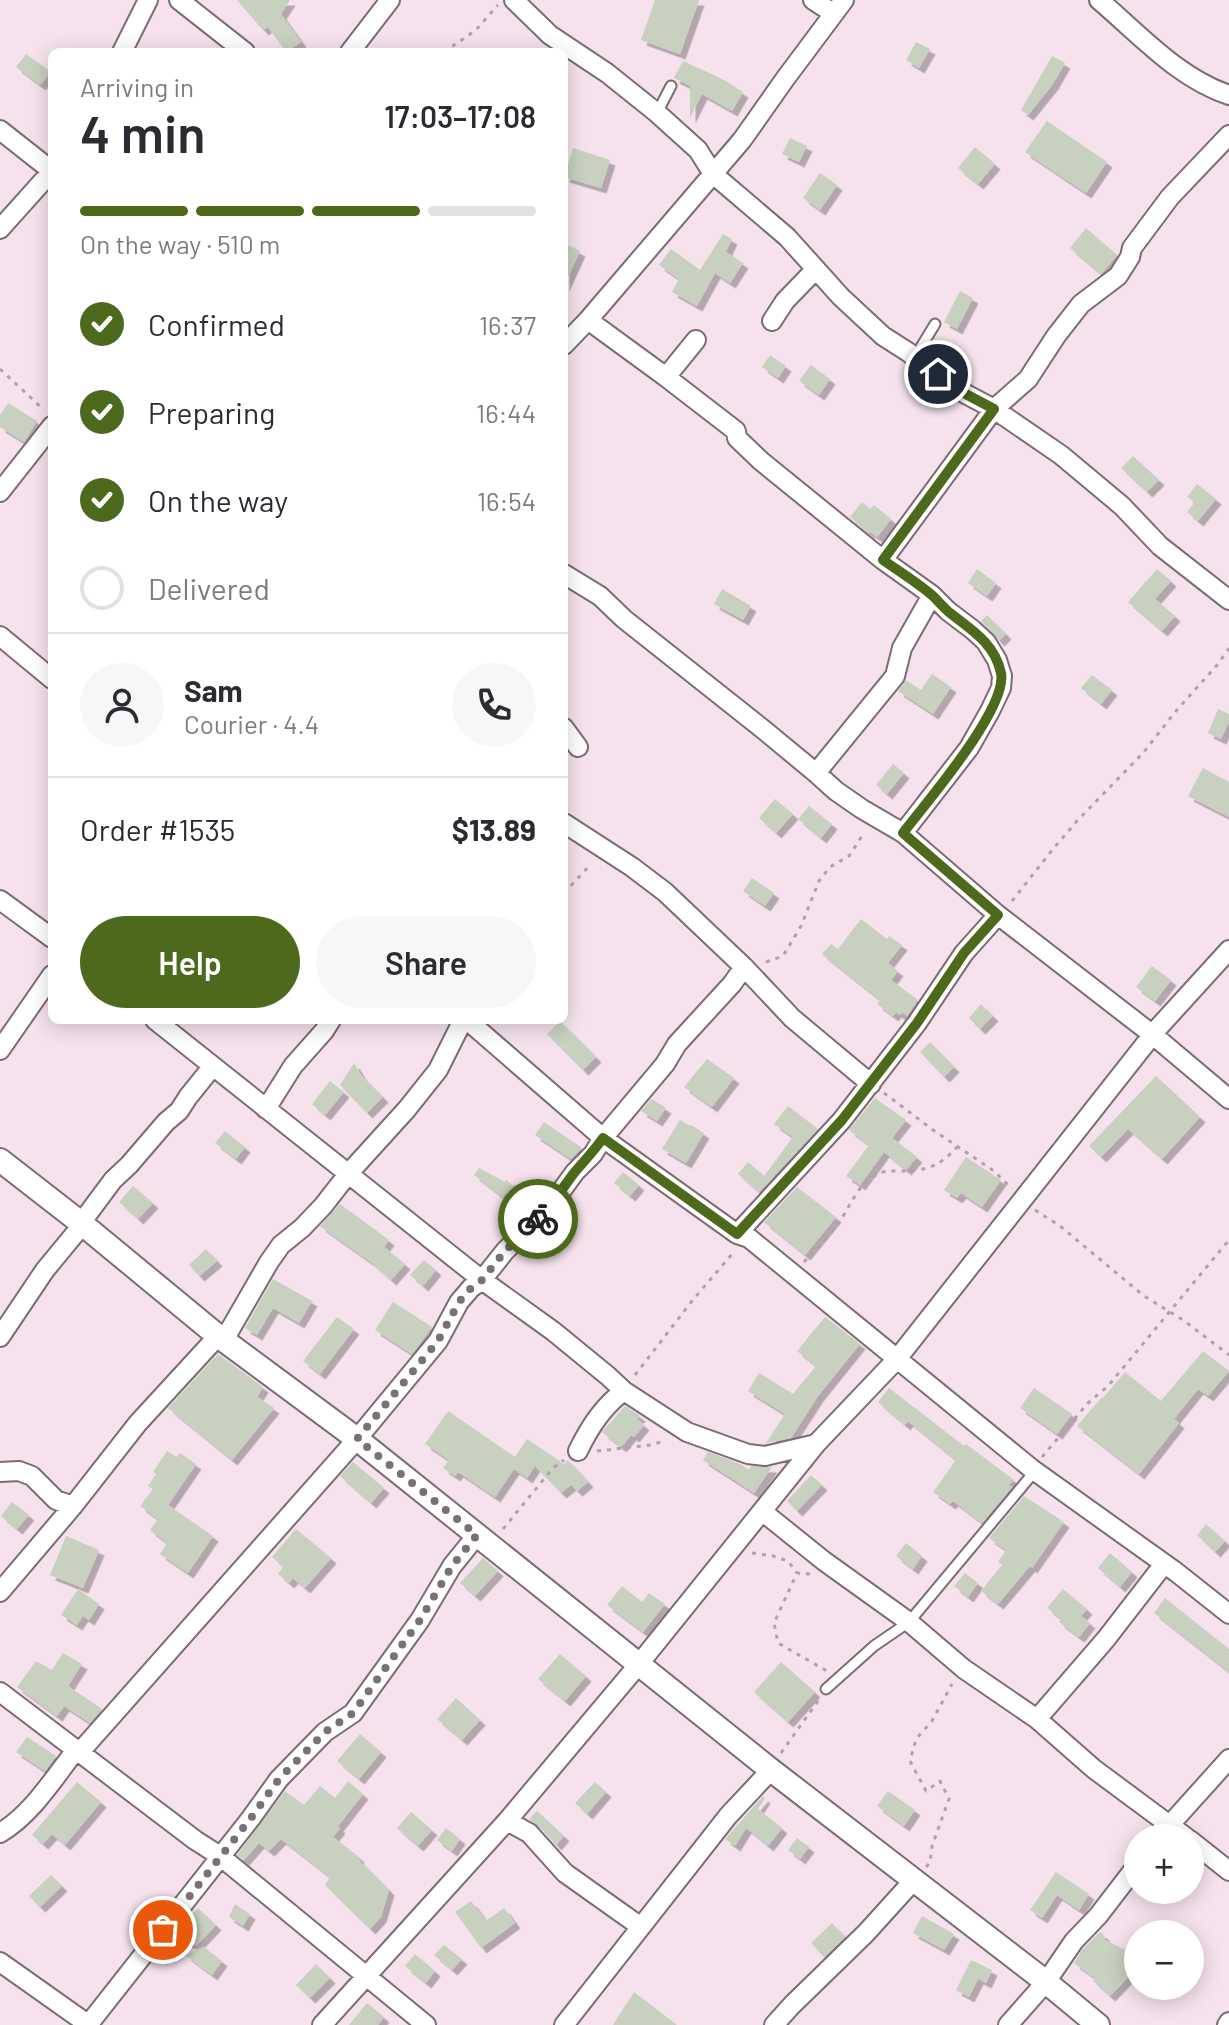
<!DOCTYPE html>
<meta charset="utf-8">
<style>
:root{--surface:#fff;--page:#f7f7f7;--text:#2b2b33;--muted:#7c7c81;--line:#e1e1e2;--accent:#4c691c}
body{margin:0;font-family:Barlow,sans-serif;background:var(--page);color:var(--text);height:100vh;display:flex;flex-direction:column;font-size:30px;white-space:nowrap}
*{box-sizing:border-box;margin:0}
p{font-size:26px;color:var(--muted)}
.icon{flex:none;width:44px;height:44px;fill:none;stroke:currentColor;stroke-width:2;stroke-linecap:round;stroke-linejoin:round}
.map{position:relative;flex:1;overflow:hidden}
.details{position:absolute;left:48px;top:48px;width:520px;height:976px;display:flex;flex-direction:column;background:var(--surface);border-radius:12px;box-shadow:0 4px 20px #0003}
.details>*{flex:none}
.buttons{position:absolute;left:1124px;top:1824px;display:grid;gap:16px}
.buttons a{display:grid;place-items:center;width:80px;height:80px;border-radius:50%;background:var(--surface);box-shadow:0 4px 20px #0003;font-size:40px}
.pin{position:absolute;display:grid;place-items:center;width:68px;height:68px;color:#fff;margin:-34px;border:4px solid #fff;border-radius:50%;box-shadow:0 2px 8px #0007}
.courier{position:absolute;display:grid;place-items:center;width:80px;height:80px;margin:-40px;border:6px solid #4c691c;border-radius:50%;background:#fff;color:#222;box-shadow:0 2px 10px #0007}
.headline em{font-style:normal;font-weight:600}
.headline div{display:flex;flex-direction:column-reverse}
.headline{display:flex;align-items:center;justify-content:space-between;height:136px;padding:0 32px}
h1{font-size:52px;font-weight:600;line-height:60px}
.bar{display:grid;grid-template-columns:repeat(4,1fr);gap:12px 8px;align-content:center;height:96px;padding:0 32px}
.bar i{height:10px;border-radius:6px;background:var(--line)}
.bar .active{background:var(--accent)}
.bar p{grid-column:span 4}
.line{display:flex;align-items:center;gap:20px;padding:0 32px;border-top:2px solid var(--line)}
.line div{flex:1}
.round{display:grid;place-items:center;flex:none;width:84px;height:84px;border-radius:42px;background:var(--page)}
ol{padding:0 32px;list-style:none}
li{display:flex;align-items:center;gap:24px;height:88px}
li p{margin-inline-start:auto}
li .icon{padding:8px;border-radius:50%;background:var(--accent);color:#fff;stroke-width:4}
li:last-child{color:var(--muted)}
li i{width:44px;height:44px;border:4px solid var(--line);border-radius:50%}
.button{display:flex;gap:16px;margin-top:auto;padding:16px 32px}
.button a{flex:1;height:92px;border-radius:48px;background:var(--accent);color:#fff;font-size:32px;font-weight:600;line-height:92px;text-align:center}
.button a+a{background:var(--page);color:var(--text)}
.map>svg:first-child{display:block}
.building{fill:#c8d0bf;filter:url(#shadow)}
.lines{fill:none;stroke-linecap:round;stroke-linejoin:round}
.service-casing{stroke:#7c6c74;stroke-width:13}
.minor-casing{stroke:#7c6c74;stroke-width:22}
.tertiary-casing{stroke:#7c6c74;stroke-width:26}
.path{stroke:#b1a2aa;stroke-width:3;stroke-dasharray:4 6;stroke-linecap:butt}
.service{stroke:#fff;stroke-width:9}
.minor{stroke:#fff;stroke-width:18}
.tertiary{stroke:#fff;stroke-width:22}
.done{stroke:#7b7076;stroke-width:8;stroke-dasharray:0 14.4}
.route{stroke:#4c691c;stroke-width:10}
</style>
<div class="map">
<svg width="1229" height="2025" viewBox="0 0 1229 2025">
<defs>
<filter id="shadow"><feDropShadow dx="5.5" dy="5.5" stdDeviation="0" flood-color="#0004"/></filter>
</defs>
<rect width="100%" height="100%" fill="#f5e2ec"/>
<path class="building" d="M237,0H290L281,14L301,42L286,52L268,27L263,30Z
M655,0H699L680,54L641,40Z
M916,42L930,49L919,68L906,60Z
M26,54L51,72L40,85L16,67Z
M1052,56L1065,63L1053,84L1028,115L1021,110Z
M683,61L722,79L743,92L732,111L702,94L690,118V86L674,78Z
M1047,121L1107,162L1086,193L1025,152Z
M790,138L807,146L799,162L782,154Z
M975,147L995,164L978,184L958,168Z
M573,148L610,160L601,188L564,177Z
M820,173L837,185L820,210L803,198Z
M1086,228L1117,255L1101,274L1070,248Z
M723,234L732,239L726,252L743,263L730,283L715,273L697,306L672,292L679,279L659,265L671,249L700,270Z
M564,243L580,251L564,286Z
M960,291L973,298L957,329L944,322Z
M770,355L786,366L778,378L762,367Z
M811,365L830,379L819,395L799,381Z
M8,403L37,421L24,442L0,427V415Z
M1133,456L1159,480L1147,492L1121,468Z
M1197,484L1216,499L1198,521L1187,512L1195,502L1187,497Z
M862,502L870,509L874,505L891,519L877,537L870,532L869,533L850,517Z
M977,569L996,583L987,596L968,583Z
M1157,569L1171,581L1155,599L1175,616L1162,631L1128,602Z
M722,589L751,606L743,620L714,604Z
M987,615L1006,634L999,641L981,621Z
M932,674L951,687L933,714L898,691L906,680L921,690Z
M1092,675L1112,690L1101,704L1081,688Z
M1218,709L1229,714V721L1221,739L1208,733Z
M893,764L904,773L887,794L876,785Z
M1203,768L1229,782V817L1188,796Z
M775,799L793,814L776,833L759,818Z
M809,806L832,824L821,838L798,819Z
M752,878L774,893L765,906L743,891Z
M861,919L887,939L889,936L902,945L888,963L898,971L891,980L918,1000L907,1016L902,1012L900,1015L896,1012L893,1016L877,1004L880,1000L822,954L831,944L838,949Z
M1152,966L1171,980L1155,1001L1136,987Z
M981,1004L993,1016L980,1029L969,1018Z
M560,1021L596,1057L583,1070L547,1034Z
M930,1042L954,1067L944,1077L920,1052Z
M707,1059L734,1078L712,1107L684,1087Z
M354,1063L361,1075L383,1097L367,1113L340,1085Z
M1156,1076L1200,1117L1162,1159L1128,1129L1101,1157L1089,1146Z
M330,1081L344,1092L325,1115L312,1104Z
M875,1098L906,1120L892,1138L917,1157L906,1170L884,1152L860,1185L846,1176L869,1145L849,1130Z
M652,1099L666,1108L657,1121L641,1111Z
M788,1106L818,1129L759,1192L738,1174L748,1162L764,1176L793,1137L774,1124Z
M680,1120L690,1126L691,1125L704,1133L686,1163L662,1149Z
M544,1122L582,1148L571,1159L535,1135Z
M225,1131L245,1147L236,1159L215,1143Z
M966,1157L1001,1180L982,1207L961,1193L957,1198L944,1190Z
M479,1168L505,1182L506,1180L524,1194L514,1206L474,1175Z
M623,1172L639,1185L630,1196L614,1183Z
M133,1186L153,1203L138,1219L119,1202Z
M797,1187L836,1217L805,1255L764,1222Z
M340,1204L389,1240L384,1247L405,1264L391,1280L372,1263L320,1226Z
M206,1249L217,1261L199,1276L189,1265Z
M424,1260L436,1270L423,1286L410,1275Z
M273,1279L312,1301L299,1323L273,1308L257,1335L245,1328Z
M393,1302L432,1327L412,1354L375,1330Z
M337,1317L354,1329L320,1374L303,1361Z
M825,1317L860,1344L818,1396L791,1438L766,1443L785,1414L748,1391L759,1373L793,1394L816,1366L797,1351Z
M1203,1351L1229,1371L1208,1396L1198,1389L1174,1419L1179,1423L1139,1474L1077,1426L1102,1397L1103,1398L1125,1372L1161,1401Z
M218,1354L263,1387L257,1397L274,1408L232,1460L168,1408Z
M889,1388L964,1446L966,1444L1014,1480L1008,1485L1012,1487L982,1523L953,1501L950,1504L933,1492L956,1460L908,1421L905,1425L878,1402Z
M1034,1388L1072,1414L1057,1434L1020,1408Z
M625,1406L640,1416L637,1419L644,1425L634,1437L631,1435L621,1447L602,1432Z
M448,1411L515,1457L527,1439L564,1464L568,1460L588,1482L577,1491L571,1485L561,1493L535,1466L527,1478L514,1469L495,1497L458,1472L455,1476L443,1468L449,1460L425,1444Z
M167,1451L177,1457L180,1453L196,1464L168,1505L213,1536L188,1573L160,1554L167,1543L150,1530L158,1519L140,1506L153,1489L148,1486L156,1474L153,1472Z
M708,1452L740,1464L749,1470L751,1466L772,1467L754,1493L703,1460Z
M353,1462L384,1488L371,1503L340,1476Z
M811,1475L822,1485L797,1511L787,1501Z
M1024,1496L1064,1522L1032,1568L1030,1566L998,1604L981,1591L1002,1565L998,1562L1006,1550L989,1538Z
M12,1502L29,1515L17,1529L1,1516Z
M1206,1524L1225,1541L1215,1552L1197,1535Z
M296,1529L331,1558L305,1588L293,1578L289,1583L278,1574L283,1567L272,1557Z
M66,1536L99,1550L83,1588L50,1575Z
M906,1543L922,1556L913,1569L896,1556Z
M1110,1553L1132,1572L1120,1587L1098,1568Z
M483,1558L498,1571L475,1596L460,1583Z
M965,1573L978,1583L968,1597L954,1586Z
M622,1586L642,1602L649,1593L665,1604L643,1632L607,1605Z
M78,1589L99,1604L89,1620L83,1616L77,1625L61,1615Z
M1063,1589L1087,1609L1081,1616L1090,1623L1079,1637L1059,1622L1061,1619L1047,1608Z
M1165,1598L1229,1649V1672L1154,1613Z
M63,1653L82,1664L68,1686L102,1709L90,1723L64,1706L57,1716L17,1687L36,1661L52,1670Z
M560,1654L586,1676L565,1701L538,1679Z
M781,1662L815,1692L788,1722L754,1692Z
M456,1698L480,1720L462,1740L437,1719Z
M360,1734L381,1752L359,1779L337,1761Z
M27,1737L56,1756L45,1771L16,1752Z
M348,1781L363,1794L338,1826L340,1828L333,1837L359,1857L358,1859L389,1890L381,1917L370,1929L325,1885L330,1877L281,1839L269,1851L259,1843L244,1860L237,1855L285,1791L304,1805L320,1786L335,1798Z
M77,1782L101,1802L65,1845L52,1834L43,1844L32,1835Z
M595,1782L606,1792L587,1814L575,1803Z
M888,1791L915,1810L904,1826L877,1806Z
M763,1796L765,1798L758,1809L782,1828L768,1846L746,1828L735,1846L725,1839Z
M537,1811L564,1836L556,1845L538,1825L529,1819Z
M411,1812L432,1830L418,1846L397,1828Z
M446,1828L460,1839L452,1851L437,1840Z
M797,1838L809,1847L800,1859L788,1850Z
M1056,1872L1089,1894L1079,1910L1057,1895L1042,1918L1030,1910Z
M51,1875L62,1886L40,1907L29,1896Z
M471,1901L486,1921L504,1908L515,1923L481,1948L455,1912Z
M235,1904L250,1914L243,1926L229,1917Z
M198,1908L216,1925L196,1946L173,1937Z
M922,1916L954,1934L944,1950L913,1933Z
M832,1923L845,1937L824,1957L811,1943Z
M1100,1932L1105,1936L1103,1939L1138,1956L1130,1975L1110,1996L1093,1981L1095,1978L1074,1963L1083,1949Z
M444,1945L462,1959L452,1970L434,1955Z
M204,1947L222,1961L212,1975L185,1955Z
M415,1954L435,1971L426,1983L405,1966Z
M971,1960L992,1970L986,1983L978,1979L969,1997L956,1990Z
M316,1964L330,1978L310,1998L296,1985Z
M634,1992L677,2025H613Z
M367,2003L384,2017L378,2025H349Z"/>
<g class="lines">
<defs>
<path id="service" d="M657,113L671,86
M915,357L935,324
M826,1689L874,1646L909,1622L1035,1471"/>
<path id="minor" d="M179,0L245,52
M514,0L550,35L607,73L657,113L698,150L713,174L787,237L841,297L883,336L908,352L960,391L994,409L1061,455L1122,506L1160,546L1229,600
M813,0L833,13
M1099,0C1139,34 1178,78 1229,95
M122,52L148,0
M350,52L390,0
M0,130L52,171
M0,229L52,171
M588,320L666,377L736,431L737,438L761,461L883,560L932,595L948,611L973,630L986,642L997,660L1002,676L1001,688L990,711L969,748L903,833
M772,321L785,301L816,269
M564,345L588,320L742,140L785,79L844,0
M666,377L696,340
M0,492L52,426
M883,560L994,409L1028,379L1056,336L1081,304L1118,276L1130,257L1132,248L1170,197L1229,135
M564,574L600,596L624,619L764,730L816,773L836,791L862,809L903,833L998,915L1153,1035L1229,1099
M0,636L52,679
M564,728L578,747
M816,773L895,676L902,648L932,595
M564,823L632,867L665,892L744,967L792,1018L871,1084
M0,900L52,938
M155,1020L482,1280L553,1331L608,1376L624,1391L687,1432L748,1454L765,1456L816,1444
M467,1020L603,1138L737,1234L749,1238L1032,1469L1176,1572L1229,1614
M0,1050L52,975
M266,1109L293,1066L324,1031L331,1020
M81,1223L113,1180L129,1165L166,1122L179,1111L188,1097L213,1066
M737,1234L842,1120L917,1023L964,953L998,915
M0,1337L45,1270L83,1224
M224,1340L269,1262L281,1245L302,1228L323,1206L348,1174L407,1109L438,1070L463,1020
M578,1451C589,1428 603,1406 624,1391
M0,1472L19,1471L32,1476L56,1500L73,1506
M763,1512L824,1561L909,1622L964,1669L1037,1719L1094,1769L1187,1838
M0,1592L73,1506L138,1423L218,1336
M0,1692L195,1840L220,1856L426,2025
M1037,1719L1106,1639L1164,1564
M79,1753L357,1439L438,1341L459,1302L471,1288L482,1280L505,1251L548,1209L575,1172L593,1154L603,1138L665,1064L677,1044L732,984L744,967
M507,1821L529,1833L565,1873L641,1927
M0,1833C32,1814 53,1779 76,1750
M1158,1838L1229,1759
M1190,1840L1229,1871
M0,1962L89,2025
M88,2025L251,1818L279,1779L325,1732L353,1713L420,1620L452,1566L477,1535
M322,2025L507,1821L639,1664L816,1444L897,1359L1157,1029L1229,950
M564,2025L728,1816L771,1770
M774,2025L792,2005L866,1933L914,1880
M1008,2025L1046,1982L1074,1941L1098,1916L1138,1864
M1227,2025L1229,2022"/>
<path id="tertiary" d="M0,1160L81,1223L218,1336L357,1439L771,1770L1046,1982L1098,2025"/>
</defs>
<use href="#service" class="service-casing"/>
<use href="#minor" class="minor-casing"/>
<use href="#tertiary" class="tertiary-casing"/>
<path class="path" d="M444,52L476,30L498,5
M0,369L44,410
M564,893L591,864
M1012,901L1053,849L1077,821L1143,753L1176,711L1218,664L1229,648
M766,962L783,956L801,926L819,881L830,867L849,856L864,833
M884,1093L933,1130L994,1171L1009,1186
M1035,1210L1060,1226L1144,1296L1183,1320L1229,1355
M804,1262C815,1250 827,1239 837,1225C849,1210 856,1186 874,1176C881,1171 889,1171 897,1171C925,1171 938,1168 957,1147
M635,1375L692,1301L733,1253
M597,1451L651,1445L664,1441
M1042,1457L1088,1403L1108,1386L1229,1240
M503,1529L553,1468L564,1460
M752,1553L773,1556L788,1561L797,1573
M810,1574L797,1573L774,1623L778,1643L827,1671
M781,1753L818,1701
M926,1867L930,1863L932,1846L949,1799L940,1781L926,1791L910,1761L916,1739L932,1721L952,1684"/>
<use href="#service" class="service"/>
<use href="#minor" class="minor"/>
<use href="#tertiary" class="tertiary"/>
</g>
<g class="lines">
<path class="done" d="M163,1930L251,1818L279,1779L325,1732L353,1713L420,1620L452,1566L477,1535L357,1439L438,1341L459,1302L471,1288L482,1280L505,1251L538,1219"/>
<path class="route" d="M538,1219C552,1205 562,1189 574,1173C584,1161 594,1151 603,1138L737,1234L842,1120L917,1023L964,953L998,915L903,833C926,803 1008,708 1001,673C995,644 972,630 950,613C944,608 939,602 933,596C918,583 900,572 883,560L994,409L960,391L938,374"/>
</g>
</svg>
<div class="buttons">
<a>+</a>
<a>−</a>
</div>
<div class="pin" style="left:163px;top:1930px;background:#ea580c"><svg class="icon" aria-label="bag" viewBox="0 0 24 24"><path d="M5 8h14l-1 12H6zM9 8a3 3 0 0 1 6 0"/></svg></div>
<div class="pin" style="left:938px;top:374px;background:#1f2937"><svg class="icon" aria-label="home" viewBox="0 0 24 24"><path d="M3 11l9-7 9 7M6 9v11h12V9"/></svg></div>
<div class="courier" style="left:538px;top:1219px"><svg class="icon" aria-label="bike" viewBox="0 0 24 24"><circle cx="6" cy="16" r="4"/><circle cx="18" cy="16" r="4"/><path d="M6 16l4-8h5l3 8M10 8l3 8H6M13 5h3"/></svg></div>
<section class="details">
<div class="headline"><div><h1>4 min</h1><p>Arriving in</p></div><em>17:03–17:08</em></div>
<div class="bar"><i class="active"></i><i class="active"></i><i class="active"></i><i></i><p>On the way · 510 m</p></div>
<ol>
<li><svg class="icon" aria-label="check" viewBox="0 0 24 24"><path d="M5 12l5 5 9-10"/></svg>Confirmed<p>16:37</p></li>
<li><svg class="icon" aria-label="check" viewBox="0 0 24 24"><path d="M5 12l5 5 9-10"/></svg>Preparing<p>16:44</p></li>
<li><svg class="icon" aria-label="check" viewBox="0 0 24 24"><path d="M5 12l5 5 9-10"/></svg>On the way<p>16:54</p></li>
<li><i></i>Delivered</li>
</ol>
<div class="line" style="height:144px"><a class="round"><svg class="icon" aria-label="person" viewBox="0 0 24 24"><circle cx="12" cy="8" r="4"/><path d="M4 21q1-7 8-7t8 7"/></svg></a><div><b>Sam</b><p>Courier · 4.4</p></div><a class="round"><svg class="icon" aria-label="phone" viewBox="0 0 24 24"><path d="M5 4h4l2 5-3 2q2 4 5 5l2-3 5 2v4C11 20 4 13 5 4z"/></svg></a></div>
<div class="line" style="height:104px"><div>Order #1535</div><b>$13.89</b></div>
<div class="button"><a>Help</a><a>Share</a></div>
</section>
</div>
